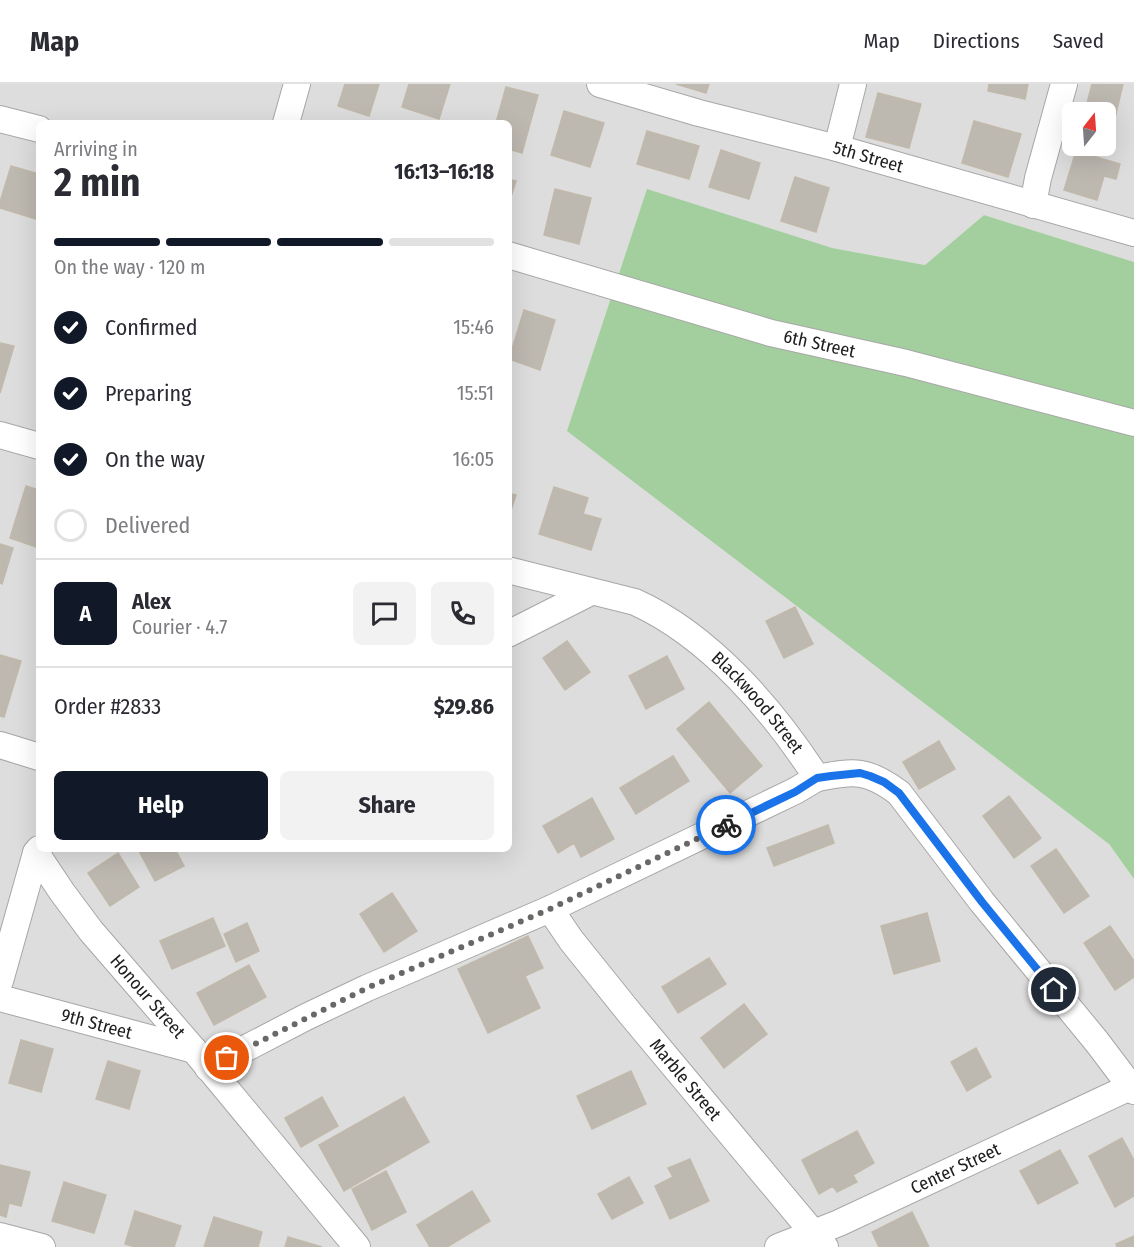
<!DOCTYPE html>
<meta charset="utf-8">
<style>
:root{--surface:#fff;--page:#f2f2f3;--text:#2b2b33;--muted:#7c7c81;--line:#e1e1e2;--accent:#111827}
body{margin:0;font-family:"Fira Sans Condensed",sans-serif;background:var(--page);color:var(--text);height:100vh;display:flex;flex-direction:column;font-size:22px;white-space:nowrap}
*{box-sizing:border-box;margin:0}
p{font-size:20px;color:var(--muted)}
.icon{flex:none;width:33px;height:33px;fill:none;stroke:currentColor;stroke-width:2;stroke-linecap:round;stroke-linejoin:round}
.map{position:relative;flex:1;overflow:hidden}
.drawer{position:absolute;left:36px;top:36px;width:476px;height:732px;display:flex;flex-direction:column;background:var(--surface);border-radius:9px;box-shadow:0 6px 24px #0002}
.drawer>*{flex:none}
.needle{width:39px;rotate:17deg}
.fabs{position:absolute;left:1062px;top:18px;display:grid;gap:12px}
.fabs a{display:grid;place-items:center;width:54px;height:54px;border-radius:9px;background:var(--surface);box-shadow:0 6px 24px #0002;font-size:30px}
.pin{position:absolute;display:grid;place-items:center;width:51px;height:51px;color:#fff;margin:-26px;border:3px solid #fff;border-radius:50%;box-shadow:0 2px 6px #0007}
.courier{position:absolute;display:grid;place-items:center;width:60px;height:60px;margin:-30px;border:4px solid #1a73e8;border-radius:50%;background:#fff;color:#222;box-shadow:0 2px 8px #0007}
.headline em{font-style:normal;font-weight:700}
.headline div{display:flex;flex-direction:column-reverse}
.headline{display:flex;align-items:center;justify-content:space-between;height:102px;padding:0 18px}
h1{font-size:39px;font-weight:700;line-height:45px}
.bar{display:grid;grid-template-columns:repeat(4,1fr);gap:9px 6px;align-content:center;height:72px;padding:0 18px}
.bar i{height:8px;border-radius:4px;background:var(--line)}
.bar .selected{background:var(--accent)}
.bar p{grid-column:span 4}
.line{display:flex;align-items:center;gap:15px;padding:0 18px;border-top:2px solid var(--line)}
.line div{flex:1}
.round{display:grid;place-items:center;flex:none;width:63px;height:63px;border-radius:9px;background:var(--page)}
ol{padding:0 18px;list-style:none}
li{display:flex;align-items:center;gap:18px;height:66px}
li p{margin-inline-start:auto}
li .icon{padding:6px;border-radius:50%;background:var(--accent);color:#fff;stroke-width:4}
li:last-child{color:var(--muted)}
li i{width:33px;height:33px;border:3px solid var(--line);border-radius:50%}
.action{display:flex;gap:12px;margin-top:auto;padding:12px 18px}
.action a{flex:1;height:69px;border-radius:9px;background:var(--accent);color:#fff;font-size:24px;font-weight:700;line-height:69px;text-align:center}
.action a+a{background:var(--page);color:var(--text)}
header{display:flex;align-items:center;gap:36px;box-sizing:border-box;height:84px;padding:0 30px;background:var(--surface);border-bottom:2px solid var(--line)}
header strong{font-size:28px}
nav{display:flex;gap:33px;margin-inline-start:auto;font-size:21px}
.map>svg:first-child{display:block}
.residential{fill:#dedddd;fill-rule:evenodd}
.forest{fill:#a3ce9e}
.building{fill:#bdb8b0;stroke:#c1b9aa;stroke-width:1.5}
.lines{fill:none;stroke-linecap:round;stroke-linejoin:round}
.minor-casing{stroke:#a7a7a7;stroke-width:28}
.minor{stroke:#fff;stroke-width:26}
.done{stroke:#696866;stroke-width:6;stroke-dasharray:0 10.8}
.route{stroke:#1a73e8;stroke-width:8}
.labels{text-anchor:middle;stroke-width:6;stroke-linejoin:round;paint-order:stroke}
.street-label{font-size:18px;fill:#202020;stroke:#fff}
</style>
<header>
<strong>Map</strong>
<nav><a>Map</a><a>Directions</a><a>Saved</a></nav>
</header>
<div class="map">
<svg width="1134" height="1163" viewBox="0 0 1134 1163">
<rect width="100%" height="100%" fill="#f0efe7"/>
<path class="residential" d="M0,0H1134V178L984,131L925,181L832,164L1109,760L1134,795V1163H0ZM1072,28H1106V62H1072ZM39,39H508V765H39Z"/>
<path class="forest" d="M647,105L832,164L925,181L984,131L1134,178V795L1109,760L567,347Z"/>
<path class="building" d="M345,0H379L369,32L338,22Z
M409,0H450L439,35L402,23Z
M676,0H709L706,9Z
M989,0H1028L1025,15L988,7Z
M1092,0H1123L1115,34L1106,32V28L1085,27Z
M506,3L538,11L522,69L508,65V39H496Z
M878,9L921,20L909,64L866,53Z
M564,27L604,39L590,83L551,71Z
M974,37L1021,50L1008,93L962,79Z
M647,47L699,62L689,95L637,80Z
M721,66L760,79L749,115L709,103Z
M1076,67L1120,80L1116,95L1104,92L1097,116L1064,106Z
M11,82L39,90V136L0,124V118Z
M795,93L829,104L816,148L781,137Z
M508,95L516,97L508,122Z
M555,105L591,114L579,160L544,151Z
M524,226L555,236L540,286L509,275Z
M0,259L14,262L0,309Z
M26,402L39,406V464L10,454Z
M554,403L588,414L583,430L601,435L591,466L539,450Z
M508,409L516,411L508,435Z
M0,460L13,464L2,500L0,499Z
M795,523L813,560L784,574L766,537Z
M567,557L590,588L565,606L543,574Z
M0,571L21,577L4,633L0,632Z
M667,572L684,605L646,625L629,592Z
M709,618L762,682L730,709L677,645Z
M939,657L955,685L919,705L903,678Z
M673,672L689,697L636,730L620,704Z
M1009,712L1041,754L1014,774L983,732Z
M592,714L614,755L581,773L574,759L558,769L543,742Z
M828,741L834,759L774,782L767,764Z
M138,765H175L184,782L155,797Z
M1056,765L1089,812L1064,829L1031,782Z
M118,769L139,803L110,822L88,789Z
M392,809L417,847L384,868L360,830Z
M927,829L940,877L894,890L881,842Z
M213,834L225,862L172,885L160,857Z
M247,839L259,867L236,878L224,850Z
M1110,842L1134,877V893L1115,906L1084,859Z
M528,852L543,884L525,892L540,924L488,949L458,885Z
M709,874L726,900L678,929L662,903Z
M249,881L266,913L214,941L197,909Z
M744,920L767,950L724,984L701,954Z
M21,956L53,965L41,1008L9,999Z
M976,964L991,993L967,1007L951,978Z
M108,977L140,987L129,1025L96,1015Z
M631,987L646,1020L592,1045L577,1012Z
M322,1013L338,1042L301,1063L285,1034Z
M404,1013L429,1058L344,1107L319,1061Z
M857,1047L874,1079L853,1091L857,1098L837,1108L833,1102L819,1110L802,1076Z
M1122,1054L1134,1076V1112L1115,1123L1089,1072Z
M1060,1066L1078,1099L1038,1120L1020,1087Z
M690,1075L709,1117L670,1135L655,1102L673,1093L668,1084Z
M0,1081L30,1088L21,1122L9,1119L6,1133L0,1131Z
M386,1087L406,1128L372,1146L352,1105Z
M629,1093L643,1119L612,1135L598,1110Z
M64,1098L106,1111L94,1149L52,1137Z
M472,1107L490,1137L447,1163H430L417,1141Z
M135,1127L181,1142L174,1163H135L125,1160Z
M912,1128L929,1163H879L872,1148Z
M214,1133L262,1148L258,1163H204Z
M1134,1152V1163H1117L1116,1160Z
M288,1153L322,1163H285Z"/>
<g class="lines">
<defs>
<g id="minor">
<path id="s1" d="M600,0L699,29L837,64L1134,149"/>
<path d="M0,35L39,45"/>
<path d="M286,39L297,0"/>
<path d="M837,64L853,0"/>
<path d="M1033,121L1038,94L1064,0"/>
<path id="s2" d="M508,171L771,249L906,279L1134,339"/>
<path d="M0,351L39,362"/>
<path id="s3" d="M508,486L635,518C710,552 774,627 817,694C855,687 867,685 899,709L982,818L1097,958L1134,1007"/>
<path d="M508,550L591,508"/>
<path d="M0,661L39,673"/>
<path id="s4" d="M36,769L62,808L91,847L194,966L357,1163"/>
<path id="s5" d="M550,825L571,856L628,927L825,1163"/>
<path d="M0,897L36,769L39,765"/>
<path id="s6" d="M0,914L194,966"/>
<path d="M208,984L306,933L367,904L550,825L795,707L817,694"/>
<path d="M0,1152L42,1163"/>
<path id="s7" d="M778,1163L839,1139L1130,1003"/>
</g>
</defs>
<use href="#minor" class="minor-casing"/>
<use href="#minor" class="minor"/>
</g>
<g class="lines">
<path class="done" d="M227,974L367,904L550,825L726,741"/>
<path class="route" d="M726,741L795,708L817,694L831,692L860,689L870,692L884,698L899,709L982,818L1054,906"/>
</g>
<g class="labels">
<g class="street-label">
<text dy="6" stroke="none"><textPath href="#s1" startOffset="278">5th Street</textPath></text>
<text dy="6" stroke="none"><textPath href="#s2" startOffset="324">6th Street</textPath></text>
<text dy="6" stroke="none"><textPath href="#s3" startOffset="291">Blackwood Street</textPath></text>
<text dy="6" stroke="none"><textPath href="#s4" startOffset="182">Honour Street</textPath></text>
<text dy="6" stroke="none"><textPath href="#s6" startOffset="100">9th Street</textPath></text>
<text dy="6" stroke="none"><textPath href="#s5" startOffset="218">Marble Street</textPath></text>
<text dy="6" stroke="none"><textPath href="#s7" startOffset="194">Center Street</textPath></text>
</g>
</g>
</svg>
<div class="fabs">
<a><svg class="needle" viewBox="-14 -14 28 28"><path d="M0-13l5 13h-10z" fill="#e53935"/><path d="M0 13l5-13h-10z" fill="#7c7c81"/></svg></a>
</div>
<div class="pin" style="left:227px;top:974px;background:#ea580c"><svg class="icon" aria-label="bag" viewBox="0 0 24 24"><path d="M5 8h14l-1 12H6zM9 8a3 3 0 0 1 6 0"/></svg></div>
<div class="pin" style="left:1054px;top:906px;background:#1f2937"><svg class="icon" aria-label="home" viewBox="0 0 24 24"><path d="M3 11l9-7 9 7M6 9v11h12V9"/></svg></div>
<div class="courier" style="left:726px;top:741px"><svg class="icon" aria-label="bike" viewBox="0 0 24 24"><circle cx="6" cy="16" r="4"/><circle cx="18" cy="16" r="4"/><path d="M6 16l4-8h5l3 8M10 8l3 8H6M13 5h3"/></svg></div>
<section class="drawer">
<div class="headline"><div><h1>2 min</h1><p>Arriving in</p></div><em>16:13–16:18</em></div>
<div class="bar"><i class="selected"></i><i class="selected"></i><i class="selected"></i><i></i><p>On the way · 120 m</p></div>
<ol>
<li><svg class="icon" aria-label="check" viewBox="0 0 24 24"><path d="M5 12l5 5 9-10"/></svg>Confirmed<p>15:46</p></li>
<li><svg class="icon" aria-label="check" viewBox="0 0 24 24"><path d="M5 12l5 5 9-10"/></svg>Preparing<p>15:51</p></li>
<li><svg class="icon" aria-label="check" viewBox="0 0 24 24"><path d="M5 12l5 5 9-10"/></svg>On the way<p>16:05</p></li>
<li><i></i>Delivered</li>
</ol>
<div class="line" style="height:108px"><b class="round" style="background:var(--accent);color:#fff">A</b><div><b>Alex</b><p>Courier · 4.7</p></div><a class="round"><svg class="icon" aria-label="chat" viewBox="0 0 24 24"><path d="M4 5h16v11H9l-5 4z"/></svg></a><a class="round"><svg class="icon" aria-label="phone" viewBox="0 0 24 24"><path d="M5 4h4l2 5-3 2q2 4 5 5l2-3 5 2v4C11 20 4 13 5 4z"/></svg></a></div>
<div class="line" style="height:78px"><div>Order #2833</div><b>$29.86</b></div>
<div class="action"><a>Help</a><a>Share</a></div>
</section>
</div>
